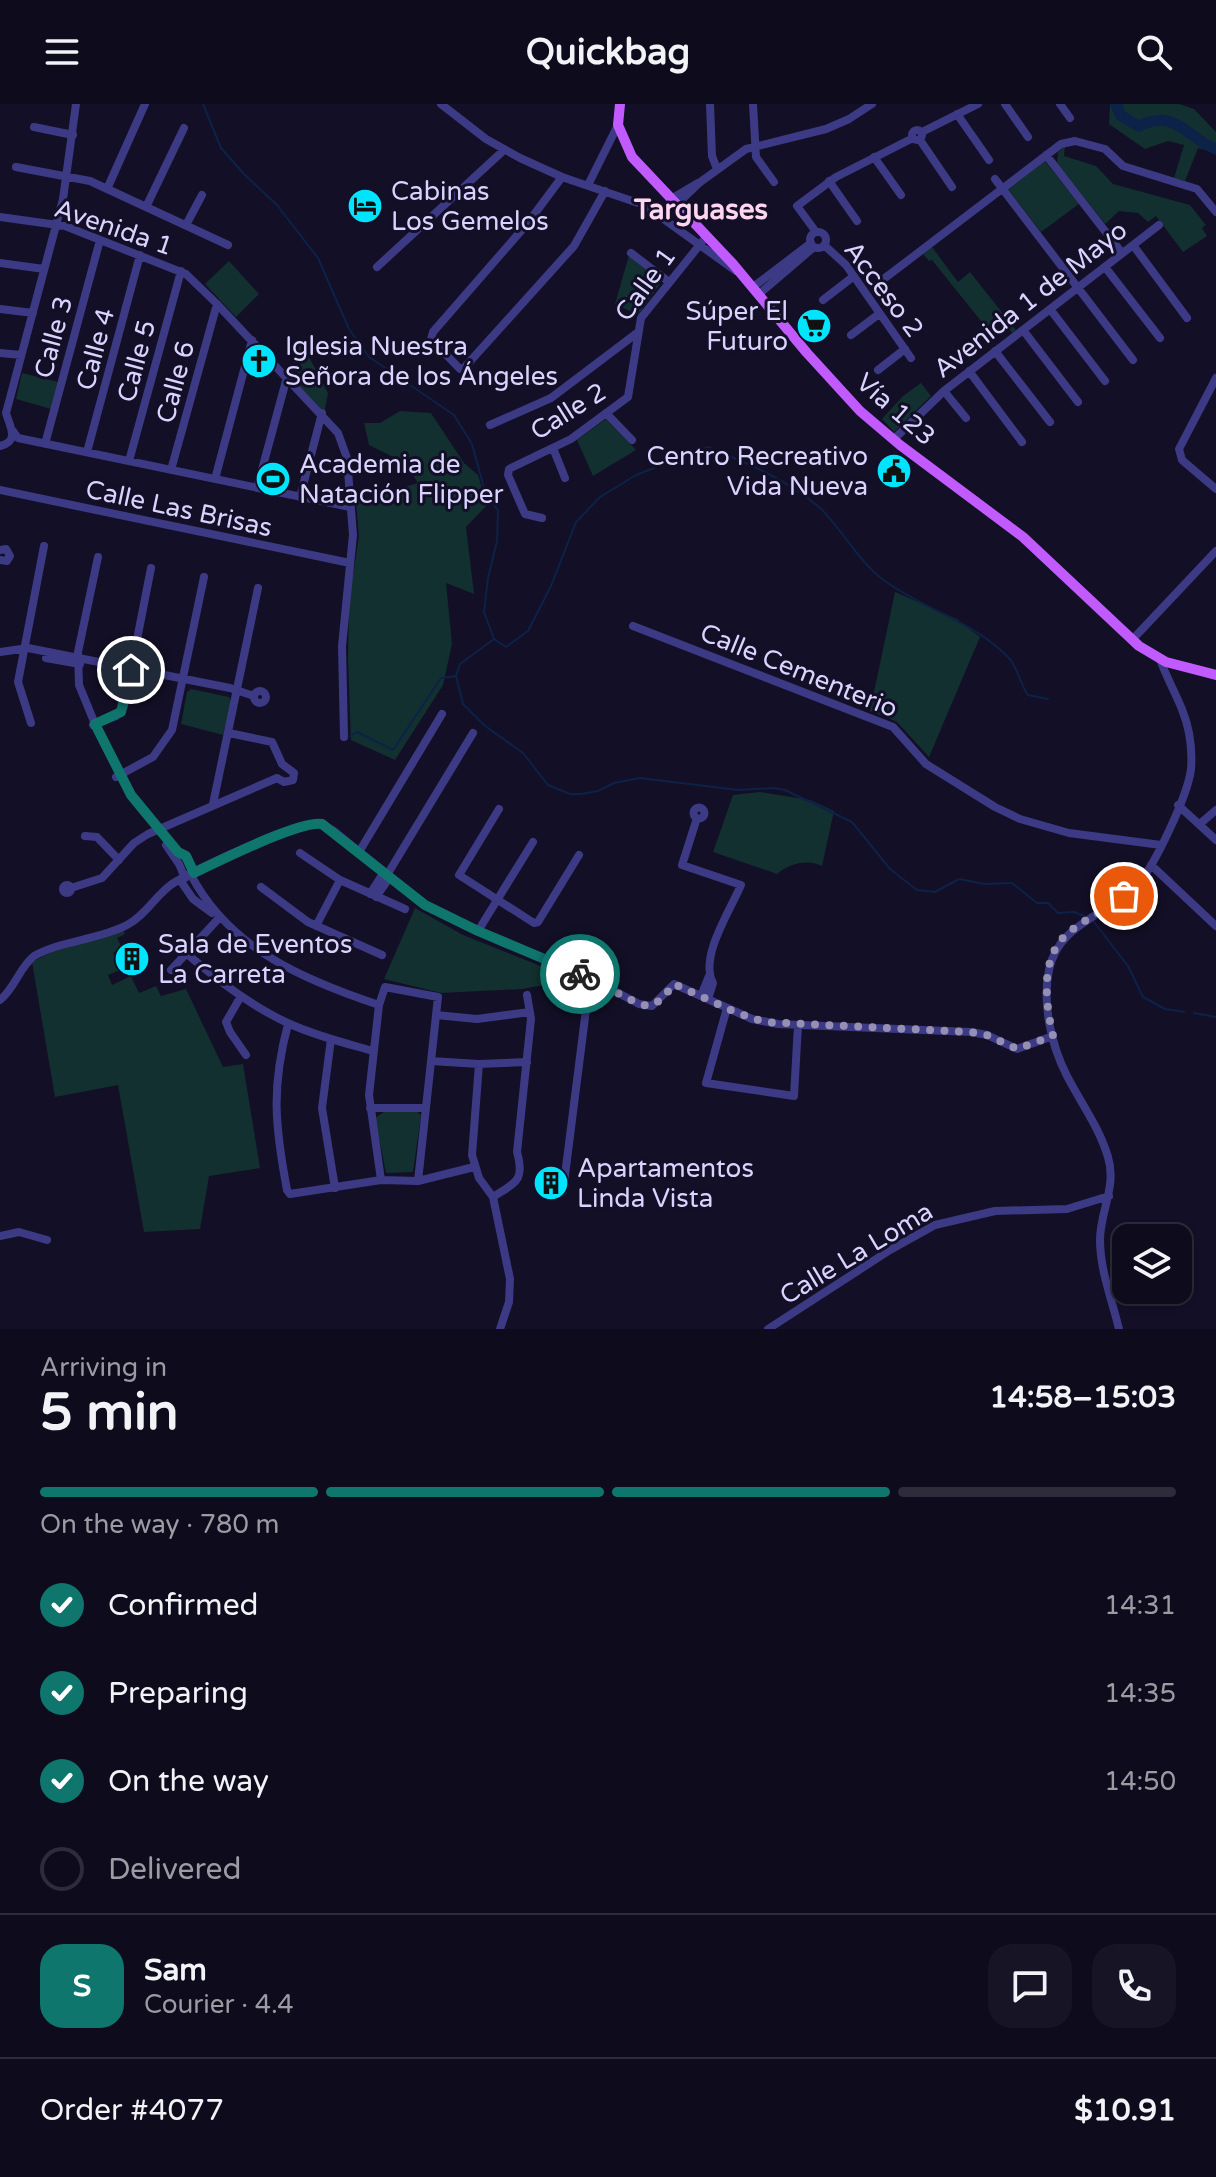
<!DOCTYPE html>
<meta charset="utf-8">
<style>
:root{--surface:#0e0b1c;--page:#171425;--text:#f1f3f6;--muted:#9b9ba3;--line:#2e2b3b;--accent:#0f766e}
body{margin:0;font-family:"Varela Round",sans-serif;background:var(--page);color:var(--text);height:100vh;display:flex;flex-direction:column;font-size:30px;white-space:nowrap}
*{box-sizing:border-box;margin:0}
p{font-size:26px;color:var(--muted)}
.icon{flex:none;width:44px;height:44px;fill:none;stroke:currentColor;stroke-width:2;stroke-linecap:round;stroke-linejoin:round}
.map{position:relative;height:1225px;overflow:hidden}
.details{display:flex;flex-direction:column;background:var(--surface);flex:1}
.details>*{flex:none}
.buttons{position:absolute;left:1112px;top:1120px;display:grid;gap:16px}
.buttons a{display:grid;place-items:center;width:80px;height:80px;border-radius:16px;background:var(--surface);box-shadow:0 2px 6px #0004,0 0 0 2px var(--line);font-size:40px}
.pin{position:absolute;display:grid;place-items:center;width:68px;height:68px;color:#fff;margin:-34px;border:4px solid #fff;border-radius:50%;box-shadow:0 2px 8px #0007}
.courier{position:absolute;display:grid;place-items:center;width:80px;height:80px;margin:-40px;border:6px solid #0f766e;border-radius:50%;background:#fff;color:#222;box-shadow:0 2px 10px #0007}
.head em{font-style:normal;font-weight:700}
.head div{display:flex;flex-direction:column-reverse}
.head{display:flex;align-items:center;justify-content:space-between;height:136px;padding:0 40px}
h1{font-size:52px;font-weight:700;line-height:60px}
.bar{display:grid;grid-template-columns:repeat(4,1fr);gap:12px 8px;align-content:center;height:96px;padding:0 40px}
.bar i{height:10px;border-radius:6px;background:var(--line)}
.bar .current{background:var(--accent)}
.bar p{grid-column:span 4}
.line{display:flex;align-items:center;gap:20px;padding:0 40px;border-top:2px solid var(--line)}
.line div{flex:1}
.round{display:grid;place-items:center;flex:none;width:84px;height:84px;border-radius:24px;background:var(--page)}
ol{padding:0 40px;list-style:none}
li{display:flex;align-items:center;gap:24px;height:88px}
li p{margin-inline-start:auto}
li .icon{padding:8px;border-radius:50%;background:var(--accent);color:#fff;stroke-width:4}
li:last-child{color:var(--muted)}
li i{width:44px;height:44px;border:4px solid var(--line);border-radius:50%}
header{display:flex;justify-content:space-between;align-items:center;height:104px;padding:0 40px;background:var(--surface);font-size:36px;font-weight:700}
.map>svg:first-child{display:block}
.green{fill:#12302f}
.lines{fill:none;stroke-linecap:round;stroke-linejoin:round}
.stream{stroke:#0c2248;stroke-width:2}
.river{stroke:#0c2248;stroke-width:11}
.minor{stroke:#3d3a85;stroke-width:8}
.major{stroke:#c25bff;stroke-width:10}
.done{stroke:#948fb3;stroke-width:8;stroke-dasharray:0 14.4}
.route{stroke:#0f766e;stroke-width:10}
.labels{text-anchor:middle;stroke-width:6;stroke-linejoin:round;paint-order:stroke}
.poi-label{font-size:26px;fill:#d9d4ff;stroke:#130f26;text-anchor:start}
.street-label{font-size:26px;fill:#d9d4ff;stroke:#130f26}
.neighbourhood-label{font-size:28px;font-weight:bold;fill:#ffd6f0;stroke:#130f26}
</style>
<header><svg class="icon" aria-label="menu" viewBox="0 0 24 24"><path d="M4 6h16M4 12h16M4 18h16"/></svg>Quickbag<svg class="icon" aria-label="search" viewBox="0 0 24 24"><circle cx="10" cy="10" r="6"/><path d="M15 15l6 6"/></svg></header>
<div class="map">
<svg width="1216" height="1225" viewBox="0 0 1216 1225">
<rect width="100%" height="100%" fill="#130f26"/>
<path class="green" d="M1110,0H1179L1194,5L1216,28V49L1198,44L1185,77L1174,74L1184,41L1168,37L1145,45L1109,20Z
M1065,42L1064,52L1096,62L1113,80L1190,101L1206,121L1202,124L1207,132L1183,148L1156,112L1148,118L1138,109L1119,107L1105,120L1057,59L1058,48Z
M1045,57L1079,100L1041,128L1008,85Z
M932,143L958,178L970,168L1016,226L1012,229L1003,217L989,227L932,156L929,157L923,150Z
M629,151L662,177L638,211L615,200Z
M229,157L259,190L236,213L205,180Z
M301,238L328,289L324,311L288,272Z
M22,269L58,278L51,305L16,295Z
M921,279L931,292L894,328L882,315L903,292Z
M400,307L431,309L464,359L478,371L487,401L466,423L474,490L446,479L452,540L443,581L395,656L351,636L348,555L349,498L359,432L356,397L418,379L405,359L369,341L364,319H380Z
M606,315L636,346L593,372L577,336Z
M895,488L957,515L980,533L929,653L897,618L870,607Z
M191,585L229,593L231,597L223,631L181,620L187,588Z
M760,688L810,696L834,707L822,762C807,755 790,759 777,770L713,748L733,691Z
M415,804L463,831L563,871L562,878L522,885L441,889L384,875Z
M123,826L125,830L117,834L122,844L113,849L116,854L124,850L130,867L122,870L120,866L108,871L112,881L131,872L139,889L156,882L161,892L186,885L223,963L243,960L260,1064L209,1072L200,1125L144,1128L118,981L55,993L32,858L54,847Z
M416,1007L421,1011L413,1068L386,1069L375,1014L384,1008Z"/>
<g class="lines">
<path class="stream" d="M203,0L221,44L244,70L277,101L318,154L349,225L369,253L454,311L472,340L484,384L498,407L497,437L488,474L484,508L494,535L506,543L528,527L551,482L576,418L600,393L636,371L708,343C747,359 788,376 820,404C843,426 859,459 885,477C923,505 975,518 1009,554C1018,564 1020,580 1028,591L1048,595
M494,535L460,560L456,572L463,600L485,622L523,649L548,681L570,690H581L598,687L614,679L640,674L738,686L774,684L785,686L852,718L890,765L917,786L935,788L959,775L985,780L1012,779L1037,799H1048L1058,809L1074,808L1084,812
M350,632L357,628L393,646L441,574L456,572
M1094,818L1128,862L1143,893L1165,905L1184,908
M1194,909L1216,913"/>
<path class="river" d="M1116,0L1121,12L1139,22C1177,4 1185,33 1216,45"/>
<path class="minor" d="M441,0L486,35L520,54L562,73L644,101L736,167
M710,0L712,52L717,65
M753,0L756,53L774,78
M1005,0L1028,33
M1060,0L1070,14
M957,10L989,56
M34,23L73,31
M912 31a5 5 0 1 1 10 0a5 5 0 1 1-10 0Z
M922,28L978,0
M920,36L952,83
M1046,51L1122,149
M874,53L901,91
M16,63L90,77L228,141
M562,73L527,120L433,228L431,235L460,265L464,264L574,142L605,87
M995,75L1133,256
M829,77L857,117
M588,81L618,21
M107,85L145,0
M671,95L698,79
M677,100L699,79L746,45L826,25L849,15L872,0
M146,103L184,24
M0,113L65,122L186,170L217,200L338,329L347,354L353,431L342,542L344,633
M186,121L202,91
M816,128L797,102L836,73L913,34
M810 136a8 8 0 1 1 16 0a8 8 0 1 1-16 0Z
M824,141L846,161L911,254
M1133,141L1187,214
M631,149L669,178
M0,159L44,165
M377,163L504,46
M1105,163L1160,234
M885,174L1061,40L1075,37L1105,45L1123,62L1197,85L1216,108
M753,183L811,139
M759,190L814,143
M823,196L854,172
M0,205L33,209
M1050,205L1105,277
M1023,226L1078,298
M851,231L879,210
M995,247L1050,318
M0,249L21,251
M878,266L905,245
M969,267L1022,338
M1216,274L1179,345L1182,356L1216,385
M944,287L966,314
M606,309L632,336
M490,321L551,294L637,229
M13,327L18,334L350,403
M893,336L944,287L1159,121
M45,340L100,136
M0,342C20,337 10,323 6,309L63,95L76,0
M553,344L565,374
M87,348L140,151
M129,357L181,167
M171,366L217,200
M215,375L252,236
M257,384L287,273
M0,386L350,459
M300,393L322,309
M542,414L525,410L508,371L509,365L571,335L628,293L641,214L706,133
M0,446L6,445L10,452L7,457L0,456
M98,453L78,548L79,581L95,620L131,691L178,748L186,752L194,769
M633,522L893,623L926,660L995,703L1020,715L1069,729L1161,741
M1132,536L1216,447
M0,548L28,544L230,584L254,592
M46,554L80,560
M254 593a6 6 0 1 1 12 0a6 6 0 1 1-12 0Z
M31,619L18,578L44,442
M93,621L116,612L124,602L151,464
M116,673L153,653L172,626L204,473
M213,700L258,484
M1178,701L1216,736
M693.5 709a5.5 5.5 0 1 1 11 0a5.5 5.5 0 1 1-11 0Z
M499,705L459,771L534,819L538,818L579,751
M697,714L682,761L741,781C730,807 699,853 713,879L708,895
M1201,719L1216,706
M85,732L97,733L119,756
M166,741L179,760L185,774
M359,748L442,610
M300,749L340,776L405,805
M1151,761L1216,822
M191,771C230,845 304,876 379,901
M387,771L473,629
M180,776L193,795L212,809
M63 785a4 4 0 1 1 8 0a4 4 0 1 1-8 0Z
M261,783L308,818L382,851
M71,784L102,774L134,739L148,730L277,674L284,678L293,676L294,669L282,660L272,638L229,629
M370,790L384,768
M376,793L390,773
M316,822L340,776
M478,827L533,738
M186,849C217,876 252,903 290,920C316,932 345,939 373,947
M171,866L219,814
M241,892L226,918L230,928L246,951
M701,892L709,872
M0,896C15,884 19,864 34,852C63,836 98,836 127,821C146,811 155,792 172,780C199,763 289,722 319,719L334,727L425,801L478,827L590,874L639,900L652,902L674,880L752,915L778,920L971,928L987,931L1017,945L1053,932
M727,904L706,979L794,992L798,921
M436,911L477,915L530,908
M288,920C271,984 275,1022 287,1086L290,1090L381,1076L418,1077L474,1063
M331,935L322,1004L335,1084
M431,957L479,960L527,958
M479,960L472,1051L479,1074L493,1093L510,1175L509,1198L500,1225
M370,1004H426
M381,1076L369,991L379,901L385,883L438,893L418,1077
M563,1087L590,874
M493,1093C516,1078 525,1077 517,1048L531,915L527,891
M0,1132L19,1128L47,1136
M768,1225L890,1146L935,1121L995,1107L1067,1105L1109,1092
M1119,1225C1112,1196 1100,1166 1100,1136C1100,1107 1117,1083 1108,1053C1099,1023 1081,999 1067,972C1051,941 1042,899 1049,866C1056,830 1086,818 1114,799C1122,794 1131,788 1138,780C1155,761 1188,691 1191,665C1192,653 1191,640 1189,629C1184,602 1169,581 1160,555"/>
<path class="major" d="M620,0L618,21L632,53L733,160L807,249L860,307L900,341L1023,433L1139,542L1166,558L1216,571"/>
</g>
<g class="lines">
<path class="done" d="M580,870L639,900L648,902L661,896L674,880L735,908L764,918L971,928L987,931L1017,945L1053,932C1046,900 1039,855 1067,830C1084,815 1106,806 1124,792"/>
<path class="route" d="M131,566L121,608L95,620L131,691L178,748L186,752L194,769C219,757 298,717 322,720L425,801L478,827L580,870"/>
</g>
<defs>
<symbol id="hotel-disc" viewBox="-11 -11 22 22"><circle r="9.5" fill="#00e5ff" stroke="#130f26"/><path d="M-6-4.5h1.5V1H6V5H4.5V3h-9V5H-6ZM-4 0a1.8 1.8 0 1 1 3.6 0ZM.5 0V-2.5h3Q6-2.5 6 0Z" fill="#111"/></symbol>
<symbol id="supermarket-disc" viewBox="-11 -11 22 22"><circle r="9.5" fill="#00e5ff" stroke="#130f26"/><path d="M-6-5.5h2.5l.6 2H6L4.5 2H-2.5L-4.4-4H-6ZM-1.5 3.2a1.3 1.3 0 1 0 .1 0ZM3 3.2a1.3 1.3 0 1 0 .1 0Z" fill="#111"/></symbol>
<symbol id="church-disc" viewBox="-11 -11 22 22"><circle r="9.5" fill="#00e5ff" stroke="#130f26"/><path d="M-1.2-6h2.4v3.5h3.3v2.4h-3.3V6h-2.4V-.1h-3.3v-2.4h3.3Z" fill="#111"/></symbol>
<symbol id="civic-disc" viewBox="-11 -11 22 22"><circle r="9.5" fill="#00e5ff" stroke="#130f26"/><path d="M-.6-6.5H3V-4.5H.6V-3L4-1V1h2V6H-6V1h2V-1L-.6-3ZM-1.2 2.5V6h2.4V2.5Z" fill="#111"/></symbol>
<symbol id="stadium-disc" viewBox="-11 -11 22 22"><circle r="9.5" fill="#00e5ff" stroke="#130f26"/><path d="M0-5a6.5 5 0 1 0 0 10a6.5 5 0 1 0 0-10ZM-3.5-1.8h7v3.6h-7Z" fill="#111"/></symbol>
<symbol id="building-disc" viewBox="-11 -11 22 22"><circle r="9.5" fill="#00e5ff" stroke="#130f26"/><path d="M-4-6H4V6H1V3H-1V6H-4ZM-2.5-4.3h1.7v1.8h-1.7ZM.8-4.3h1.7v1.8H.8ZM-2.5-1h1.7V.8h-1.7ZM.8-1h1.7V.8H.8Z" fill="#111"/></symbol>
</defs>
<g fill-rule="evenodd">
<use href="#hotel-disc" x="345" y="82" width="40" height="40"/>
<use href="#supermarket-disc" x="794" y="202" width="40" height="40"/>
<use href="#church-disc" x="239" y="237" width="40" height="40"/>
<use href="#civic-disc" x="874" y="347" width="40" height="40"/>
<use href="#stadium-disc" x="253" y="355" width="40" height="40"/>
<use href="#building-disc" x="112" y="835" width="40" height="40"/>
<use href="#building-disc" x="531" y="1059" width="40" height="40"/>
</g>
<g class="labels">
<g class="poi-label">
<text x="391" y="96">Cabinas<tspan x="391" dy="30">Los Gemelos</tspan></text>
<text x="788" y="216" text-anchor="end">Súper El<tspan x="788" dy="30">Futuro</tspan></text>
<text x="285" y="251">Iglesia Nuestra<tspan x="285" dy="30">Señora de los Ángeles</tspan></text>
<text x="868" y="361" text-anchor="end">Centro Recreativo<tspan x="868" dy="30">Vida Nueva</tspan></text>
<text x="299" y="369">Academia de<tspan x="299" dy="30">Natación Flipper</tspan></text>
<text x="158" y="849">Sala de Eventos<tspan x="158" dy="30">La Carreta</tspan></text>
<text x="577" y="1073">Apartamentos<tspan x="577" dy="30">Linda Vista</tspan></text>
</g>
<g class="street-label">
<text transform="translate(114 123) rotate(19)" y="9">Avenida 1</text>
<text transform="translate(645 180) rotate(-54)" y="9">Calle 1</text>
<text transform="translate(884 185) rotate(53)" y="9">Acceso 2</text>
<text transform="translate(1030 195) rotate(-38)" y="9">Avenida 1 de Mayo</text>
<text transform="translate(53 233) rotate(-75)" y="9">Calle 3</text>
<text transform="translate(95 245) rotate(-75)" y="9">Calle 4</text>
<text transform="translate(136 257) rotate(-75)" y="9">Calle 5</text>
<text transform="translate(175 278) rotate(-75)" y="9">Calle 6</text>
<text transform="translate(896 305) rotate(41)" y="9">Vía 123</text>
<text transform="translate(568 307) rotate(-32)" y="9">Calle 2</text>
<text transform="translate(179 404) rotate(12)" y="9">Calle Las Brisas</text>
<text transform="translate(799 566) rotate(22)" y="9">Calle Cementerio</text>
<text transform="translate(856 1149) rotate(-31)" y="9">Calle La Loma</text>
</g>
<g class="neighbourhood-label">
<text x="701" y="115">Targuases</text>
</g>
</g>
</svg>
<div class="buttons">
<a><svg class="icon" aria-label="layers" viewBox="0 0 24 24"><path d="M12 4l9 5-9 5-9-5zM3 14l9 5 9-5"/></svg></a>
</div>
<div class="pin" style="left:1124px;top:792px;background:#ea580c"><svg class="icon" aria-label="bag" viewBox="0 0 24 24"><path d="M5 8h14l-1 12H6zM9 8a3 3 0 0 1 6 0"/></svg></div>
<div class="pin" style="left:131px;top:566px;background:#1f2937"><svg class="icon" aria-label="home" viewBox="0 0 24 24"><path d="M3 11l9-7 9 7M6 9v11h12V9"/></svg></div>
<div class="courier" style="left:580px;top:870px"><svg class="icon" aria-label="bike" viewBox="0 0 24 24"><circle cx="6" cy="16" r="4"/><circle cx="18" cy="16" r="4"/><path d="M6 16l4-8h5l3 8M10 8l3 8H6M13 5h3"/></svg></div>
</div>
<section class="details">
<div class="head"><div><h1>5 min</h1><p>Arriving in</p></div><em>14:58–15:03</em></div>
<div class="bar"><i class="current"></i><i class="current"></i><i class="current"></i><i></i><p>On the way · 780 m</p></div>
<ol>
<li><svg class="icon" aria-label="check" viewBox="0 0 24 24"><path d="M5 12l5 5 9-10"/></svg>Confirmed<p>14:31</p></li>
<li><svg class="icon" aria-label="check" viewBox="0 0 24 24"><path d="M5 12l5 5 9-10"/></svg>Preparing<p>14:35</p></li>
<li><svg class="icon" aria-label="check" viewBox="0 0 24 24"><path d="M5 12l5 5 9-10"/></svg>On the way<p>14:50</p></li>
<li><i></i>Delivered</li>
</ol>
<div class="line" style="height:144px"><b class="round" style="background:var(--accent);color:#fff">S</b><div><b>Sam</b><p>Courier · 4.4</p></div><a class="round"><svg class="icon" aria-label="chat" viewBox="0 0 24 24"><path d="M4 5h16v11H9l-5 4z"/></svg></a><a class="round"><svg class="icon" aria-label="phone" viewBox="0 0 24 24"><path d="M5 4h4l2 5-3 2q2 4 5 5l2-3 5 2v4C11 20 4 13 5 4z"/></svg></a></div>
<div class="line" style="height:104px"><div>Order #4077</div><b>$10.91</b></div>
</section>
